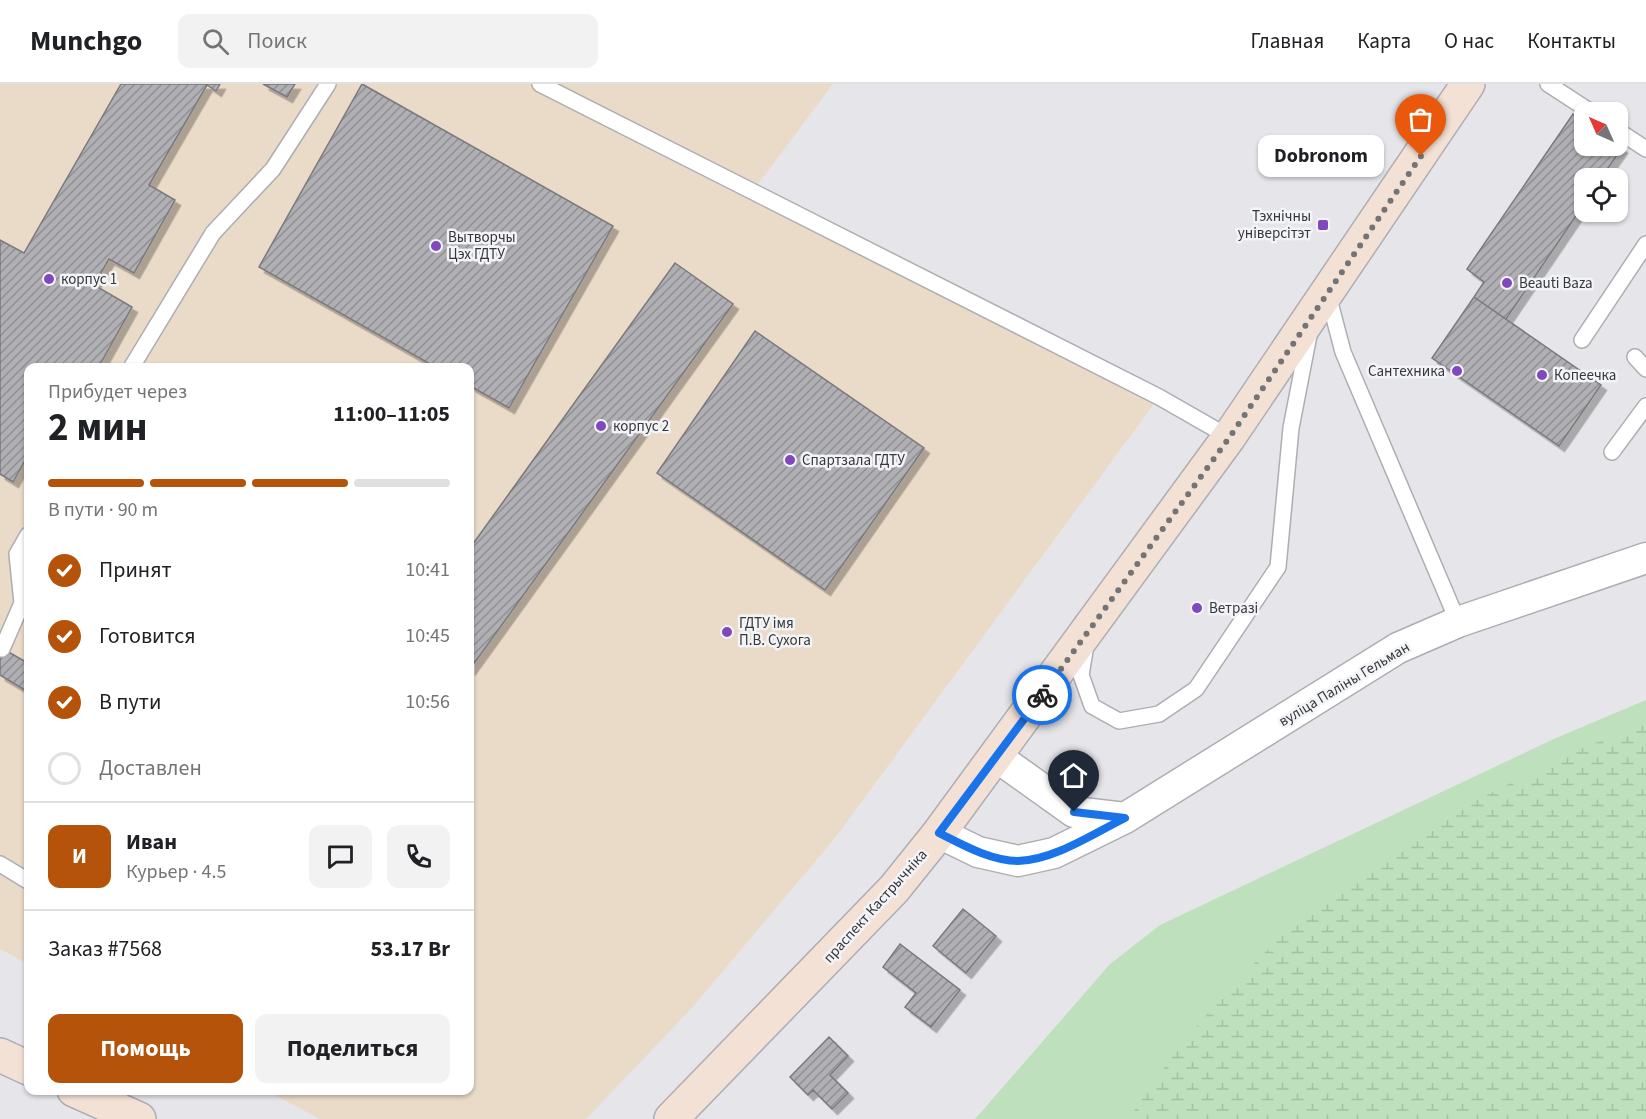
<!DOCTYPE html>
<html lang="ru">
<meta charset="utf-8">
<style>
:root{--surface:#fff;--page:#f2f2f2;--text:#202124;--muted:#757577;--line:#e0e0e0;--accent:#b45309}
body{margin:0;font-family:"Source Sans 3",sans-serif;background:var(--page);color:var(--text);height:100vh;display:flex;flex-direction:column;font-size:22px;white-space:nowrap}
*{box-sizing:border-box;margin:0}
p{font-size:20px;color:var(--muted)}
.icon{flex:none;width:33px;height:33px;fill:none;stroke:currentColor;stroke-width:2;stroke-linecap:round;stroke-linejoin:round}
.map{position:relative;flex:1;overflow:hidden}
.sheet{position:absolute;left:24px;top:279px;width:450px;height:732px;display:flex;flex-direction:column;background:var(--surface);border-radius:12px;box-shadow:0 2px 4px #0004}
.sheet>*{flex:none}
.needle{width:39px;rotate:315deg}
.fabs{position:absolute;left:1574px;top:18px;display:grid;gap:12px}
.fabs a{display:grid;place-items:center;width:54px;height:54px;border-radius:12px;background:var(--surface);box-shadow:0 2px 4px #0004;font-size:30px}
.pin{position:absolute;display:grid;place-items:center;width:51px;height:51px;color:#fff;margin:-62px -26px;border-radius:50% 50% 50% 0;rotate:-45deg;box-shadow:0 0 6px #0007}
.pin .icon{rotate:45deg}
.courier{position:absolute;display:grid;place-items:center;width:60px;height:60px;margin:-30px;border:4px solid #1a73e8;border-radius:50%;background:#fff;color:#222;box-shadow:0 2px 8px #0007}
.bubble{position:absolute;height:42px;border-radius:12px;background:var(--surface);box-shadow:0 2px 4px #0004;font-size:20px;font-weight:700;line-height:42px;text-align:center}
.overview em{font-style:normal;font-weight:700}
.overview div{display:flex;flex-direction:column-reverse}
.overview{display:flex;align-items:center;justify-content:space-between;height:102px;padding:0 24px}
h1{font-size:39px;font-weight:700;line-height:45px}
.bar{display:grid;grid-template-columns:repeat(4,1fr);gap:9px 6px;align-content:center;height:72px;padding:0 24px}
.bar i{height:8px;border-radius:4px;background:var(--line)}
.bar .on{background:var(--accent)}
.bar p{grid-column:span 4}
.line{display:flex;align-items:center;gap:15px;padding:0 24px;border-top:2px solid var(--line)}
.line div{flex:1}
.round{display:grid;place-items:center;flex:none;width:63px;height:63px;border-radius:12px;background:var(--page)}
ol{padding:0 24px;list-style:none}
li{display:flex;align-items:center;gap:18px;height:66px}
li p{margin-inline-start:auto}
li .icon{padding:6px;border-radius:50%;background:var(--accent);color:#fff;stroke-width:4}
li:last-child{color:var(--muted)}
li i{width:33px;height:33px;border:3px solid var(--line);border-radius:50%}
.cta{display:flex;gap:12px;margin-top:auto;padding:12px 24px}
.cta a{flex:1;height:69px;border-radius:12px;background:var(--accent);color:#fff;font-size:24px;font-weight:700;line-height:69px;text-align:center}
.cta a+a{background:var(--page);color:var(--text)}
header{display:flex;align-items:center;gap:36px;box-sizing:border-box;height:84px;padding:0 30px;background:var(--surface);border-bottom:2px solid var(--line)}
header strong{font-size:28px}
nav{display:flex;gap:33px;margin-inline-start:auto;font-size:21px}
.search{width:420px;height:54px;background:var(--page);display:flex;align-items:center;gap:15px;box-sizing:border-box;padding:0 21px;border-radius:12px;color:var(--muted);font-size:22px}
.map>svg:first-child{display:block}
.education{fill:#eadac8}
.green{fill:#bfe0bc}
.wetland{fill:url(#wetland-marsh)}
.building{fill:url(#building-hatch);stroke:#7a797d;stroke-width:1.5;filter:url(#shadow)}
.lines{fill:none;stroke-linecap:round;stroke-linejoin:round}
.lane-casing{stroke:#adaeb1;stroke-width:18}
.street-casing{stroke:#adaeb1;stroke-width:33}
.secondary-casing{stroke:#adaeb1;stroke-width:36}
.lane{stroke:#fff;stroke-width:15}
.street{stroke:#fff;stroke-width:30}
.secondary{stroke:#f3e1d5;stroke-width:33}
.done{stroke:#747477;stroke-width:6;stroke-dasharray:0 10.8}
.route{stroke:#1a73e8;stroke-width:8}
.poi-dot{fill:#8147bd;stroke:#f3f4f8;stroke-width:2}
.labels{text-anchor:middle;stroke-width:5;stroke-linejoin:round;paint-order:stroke}
.poi-label{font-size:15px;fill:#373739;stroke:#f3f4f8;text-anchor:start}
.street-label{font-size:15px;fill:#373739;stroke:#f3f4f8}
</style>
<header>
<strong>Munchgo</strong>
<div class="search"><svg class="icon" aria-label="search" viewBox="0 0 24 24"><circle cx="10" cy="10" r="6"/><path d="M15 15l6 6"/></svg>Поиск</div>
<nav><a>Главная</a><a>Карта</a><a>О нас</a><a>Контакты</a></nav>
</header>
<div class="map">
<svg width="1646" height="1035" viewBox="0 0 1646 1035">
<defs>
<pattern id="wetland-marsh" width="20" height="14" patternUnits="userSpaceOnUse" patternTransform="scale(1.5)"><rect width="20" height="14" fill="#bfe0bc"/><path d="M1 5h8M5 5V1M11 12h8M15 12V8" fill="none" stroke="#a5c1a2"/></pattern>
<pattern id="building-hatch" width="6" height="6" patternUnits="userSpaceOnUse" patternTransform="scale(1.5)"><rect width="6" height="6" fill="#b0afb3"/><path d="M-1 1l2-2M0 6l6-6M5 7l2-2" fill="none" stroke="#908f93"/></pattern>
<filter id="shadow"><feDropShadow dx="5.5" dy="5.5" stdDeviation="0" flood-color="#0004"/></filter>
</defs>
<rect width="100%" height="100%" fill="#e6e6ea"/>
<path class="education" d="M0,0H833L752,108L1159,313L835,754L691,925L586,1035H320L267,1007L470,1006V284H28V880L0,865Z"/>
<path class="green" d="M1646,616V1035H975L1110,880L1160,841L1556,654Z"/>
<path class="wetland" d="M1646,638V1035H1128L1174,970L1229,904L1292,842L1356,793L1451,729L1564,672Z"/>
<path class="building" d="M121,0H220L216,7L207,1L149,101L175,116L134,189L109,175L94,201L132,223L98,284H51L47,281L46,284H28V371L13,398L0,390V156L24,169Z
M263,0H295L287,13Z
M362,0L613,142L509,324L470,302V284H437L259,183Z
M1573,30L1584,38V62L1617,60L1622,64L1601,94H1584V120L1506,235L1474,213L1484,198L1467,185Z
M675,179L733,220L470,585V464Z
M1474,213L1601,301L1559,362L1432,274Z
M755,247L924,364L825,506L657,389Z
M0,563L24,577L28,571V608L0,591Z
M963,825L996,852L966,889L933,862Z
M900,860L960,906L931,943L905,923L916,909L883,883Z
M829,953L848,972L830,991L848,1009L832,1025L813,1006L808,1011L790,993Z"/>
<g class="lines">
<defs>
<path id="lane" d="M540,0L1159,313L1229,353
M1548,0L1591,28
M1617,46L1646,65
M1328,211L1343,268L1458,538
M1582,256L1646,160
M1635,273L1646,285
M131,284L213,149L273,85L328,0
M1612,368L1646,322
M1086,561L1081,591L1092,622L1119,637L1159,630L1196,605L1278,483L1291,344L1309,251
M2,565L22,519L17,470L28,451
M0,780L28,797"/>
<path id="street" d="M997,673L1074,728L1125,734
M939,749L978,768L1018,777L1054,769L1125,734L1398,564L1458,538L1646,474"/>
<path id="secondary" d="M0,971L28,984
M74,1006L139,1035
M671,1035L894,805L939,749L1229,353L1468,0"/>
</defs>
<use href="#lane" class="lane-casing"/>
<use href="#street" class="street-casing"/>
<use href="#secondary" class="secondary-casing"/>
<use href="#lane" class="lane"/>
<use href="#street" class="street"/>
<use href="#secondary" class="secondary"/>
</g>
<g class="lines">
<path class="done" d="M1042,611L1229,354L1421,72"/>
<path class="route" d="M1042,611L939,749C963,761 991,777 1018,777C1054,776 1093,750 1125,734L1074,728"/>
</g>
<g class="poi-dot">
<rect x="1317" y="135" width="12" height="12" rx="3"/>
<circle cx="436" cy="162" r="6"/>
<circle cx="49" cy="195" r="6"/>
<circle cx="1507" cy="199" r="6"/>
<circle cx="1457" cy="287" r="6"/>
<circle cx="1542" cy="291" r="6"/>
<circle cx="601" cy="342" r="6"/>
<circle cx="790" cy="376" r="6"/>
<circle cx="1197" cy="524" r="6"/>
<circle cx="727" cy="548" r="6"/>
</g>
<g class="labels">
<g class="poi-label">
<text x="1311" y="137" text-anchor="end">Тэхнічны<tspan x="1311" dy="17">універсітэт</tspan></text>
<text x="448" y="158">Вытворчы<tspan x="448" dy="17">Цэх ГДТУ</tspan></text>
<text x="61" y="200">корпус 1</text>
<text x="1519" y="204">Beauti Baza</text>
<text x="1445" y="292" text-anchor="end">Сантехника</text>
<text x="1554" y="296">Копеечка</text>
<text x="613" y="347">корпус 2</text>
<text x="802" y="381">Спартзала ГДТУ</text>
<text x="1209" y="529">Ветразі</text>
<text x="739" y="544">ГДТУ імя<tspan x="739" dy="17">П.В. Сухога</tspan></text>
</g>
<g class="street-label">
<text transform="translate(1344 600) rotate(-31)" y="5">вуліца Паліны Гельман</text>
<text transform="translate(875 822) rotate(-48)" y="5">праспект Кастрычніка</text>
</g>
</g>
</svg>
<div class="fabs">
<a><svg class="needle" viewBox="-14 -14 28 28"><path d="M0-13l5 13h-10z" fill="#e53935"/><path d="M0 13l5-13h-10z" fill="#757577"/></svg></a>
<a><svg class="icon" aria-label="locate" viewBox="0 0 24 24"><circle cx="12" cy="12" r="6"/><path d="M12 2v4M12 18v4M2 12h4M18 12h4"/></svg></a>
</div>
<div class="pin" style="left:1421px;top:72px;background:#ea580c"><svg class="icon" aria-label="bag" viewBox="0 0 24 24"><path d="M5 8h14l-1 12H6zM9 8a3 3 0 0 1 6 0"/></svg></div>
<div class="pin" style="left:1074px;top:728px;background:#1f2937"><svg class="icon" aria-label="home" viewBox="0 0 24 24"><path d="M3 11l9-7 9 7M6 9v11h12V9"/></svg></div>
<div class="courier" style="left:1042px;top:611px"><svg class="icon" aria-label="bike" viewBox="0 0 24 24"><circle cx="6" cy="16" r="4"/><circle cx="18" cy="16" r="4"/><path d="M6 16l4-8h5l3 8M10 8l3 8H6M13 5h3"/></svg></div>
<div class="bubble" style="left:1258px;top:51px;width:126px">Dobronom</div>
<section class="sheet">
<div class="overview"><div><h1>2 мин</h1><p>Прибудет через</p></div><em>11:00–11:05</em></div>
<div class="bar"><i class="on"></i><i class="on"></i><i class="on"></i><i></i><p>В пути · 90 m</p></div>
<ol>
<li><svg class="icon" aria-label="check" viewBox="0 0 24 24"><path d="M5 12l5 5 9-10"/></svg>Принят<p>10:41</p></li>
<li><svg class="icon" aria-label="check" viewBox="0 0 24 24"><path d="M5 12l5 5 9-10"/></svg>Готовится<p>10:45</p></li>
<li><svg class="icon" aria-label="check" viewBox="0 0 24 24"><path d="M5 12l5 5 9-10"/></svg>В пути<p>10:56</p></li>
<li><i></i>Доставлен</li>
</ol>
<div class="line" style="height:108px"><b class="round" style="background:var(--accent);color:#fff">И</b><div><b>Иван</b><p>Курьер · 4.5</p></div><a class="round"><svg class="icon" aria-label="chat" viewBox="0 0 24 24"><path d="M4 5h16v11H9l-5 4z"/></svg></a><a class="round"><svg class="icon" aria-label="phone" viewBox="0 0 24 24"><path d="M5 4h4l2 5-3 2q2 4 5 5l2-3 5 2v4C11 20 4 13 5 4z"/></svg></a></div>
<div class="line" style="height:78px"><div>Заказ #7568</div><b>53.17 Br</b></div>
<div class="cta"><a>Помощь</a><a>Поделиться</a></div>
</section>
</div>
